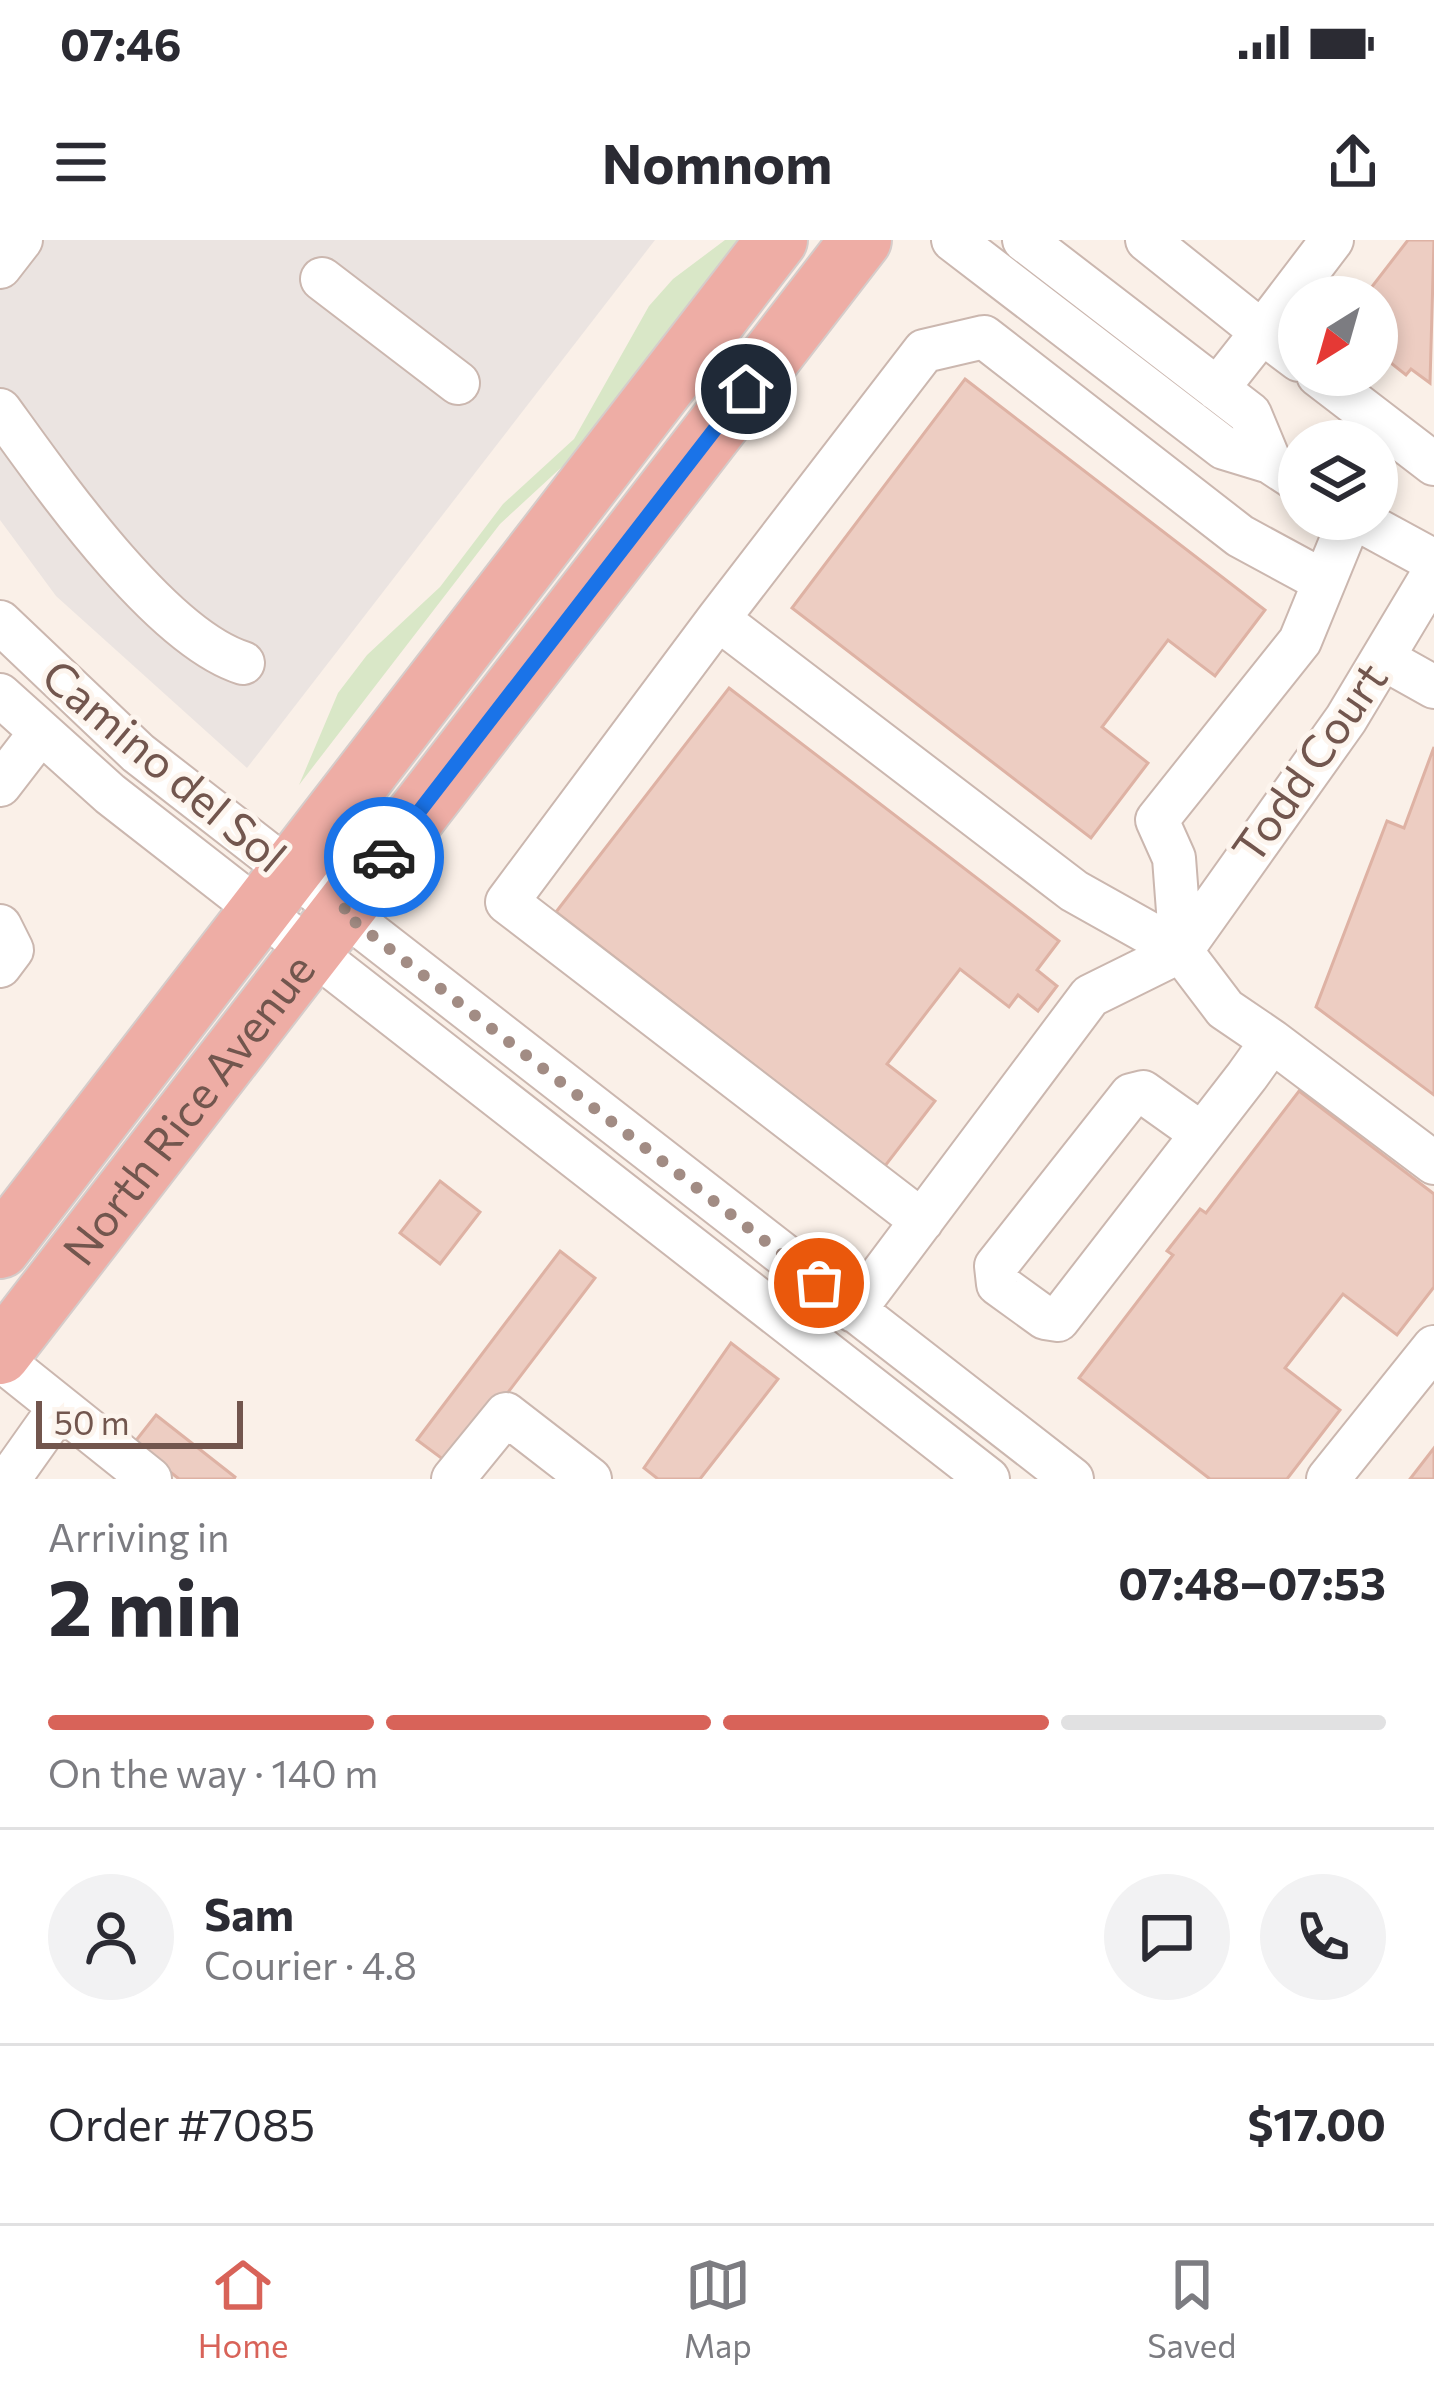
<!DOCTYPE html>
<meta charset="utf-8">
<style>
:root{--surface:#fff;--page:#f2f2f3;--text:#2b2b33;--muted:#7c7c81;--line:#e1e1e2;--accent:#d86359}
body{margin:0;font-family:Commissioner,sans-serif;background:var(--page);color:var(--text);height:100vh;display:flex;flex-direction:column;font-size:45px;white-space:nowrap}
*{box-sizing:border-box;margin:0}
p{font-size:39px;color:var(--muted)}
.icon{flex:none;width:66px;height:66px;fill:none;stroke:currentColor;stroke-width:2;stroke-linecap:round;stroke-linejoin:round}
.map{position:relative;height:1239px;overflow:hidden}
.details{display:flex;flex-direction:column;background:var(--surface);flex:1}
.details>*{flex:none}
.needle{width:78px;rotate:217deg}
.tools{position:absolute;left:1278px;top:36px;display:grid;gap:24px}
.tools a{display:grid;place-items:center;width:120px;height:120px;border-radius:50%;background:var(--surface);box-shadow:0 6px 18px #0003;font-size:60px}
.scale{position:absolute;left:36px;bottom:30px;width:207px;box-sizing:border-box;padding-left:12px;border:6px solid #72564e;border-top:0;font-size:33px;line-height:42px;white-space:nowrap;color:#72564e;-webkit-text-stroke:9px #fdf5ee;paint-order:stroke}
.pin{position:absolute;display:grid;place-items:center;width:102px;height:102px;color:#fff;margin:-51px;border:6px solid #fff;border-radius:50%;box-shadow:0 3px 12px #0007}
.courier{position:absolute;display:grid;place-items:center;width:120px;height:120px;margin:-60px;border:9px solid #1a73e8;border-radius:50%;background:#fff;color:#222;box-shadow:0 3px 15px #0007}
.head em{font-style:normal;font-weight:700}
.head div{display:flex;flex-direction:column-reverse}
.head{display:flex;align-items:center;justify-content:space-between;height:204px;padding:0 48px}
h1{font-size:78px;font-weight:700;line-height:90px}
.bar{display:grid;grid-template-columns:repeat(4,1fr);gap:18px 12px;align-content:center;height:144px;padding:0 48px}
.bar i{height:15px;border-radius:9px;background:var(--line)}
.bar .current{background:var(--accent)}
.bar p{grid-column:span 4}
.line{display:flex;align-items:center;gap:30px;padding:0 48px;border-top:3px solid var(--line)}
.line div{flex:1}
.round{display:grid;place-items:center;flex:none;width:126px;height:126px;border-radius:63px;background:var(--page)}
.status{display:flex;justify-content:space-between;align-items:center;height:84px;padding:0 60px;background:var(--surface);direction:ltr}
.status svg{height:33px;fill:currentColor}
header{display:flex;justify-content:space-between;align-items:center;height:156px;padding:0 48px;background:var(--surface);font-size:54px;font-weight:700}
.tab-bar{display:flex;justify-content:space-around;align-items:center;height:168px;border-top:3px solid var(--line);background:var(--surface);font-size:33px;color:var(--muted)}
.tab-bar a{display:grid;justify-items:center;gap:6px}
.tab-bar .current{color:var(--accent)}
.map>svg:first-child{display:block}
.industrial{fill:#ebe4e1}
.green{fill:#d9e7c7}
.building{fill:#edcdc2;stroke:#deb2a4;stroke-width:3}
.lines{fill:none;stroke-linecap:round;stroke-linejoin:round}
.minor-casing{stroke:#cbb7af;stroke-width:46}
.highway-casing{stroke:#d5ccca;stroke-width:64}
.minor{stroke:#fff;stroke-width:42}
.highway{stroke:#eeada5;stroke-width:60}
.done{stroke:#a28c84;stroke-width:12;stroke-dasharray:0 21.6}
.route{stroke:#1a73e8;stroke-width:15}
.labels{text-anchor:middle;stroke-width:10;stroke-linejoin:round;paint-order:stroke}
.street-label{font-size:45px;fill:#72564e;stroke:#fdf5ee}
</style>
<div class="status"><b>07:46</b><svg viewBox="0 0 49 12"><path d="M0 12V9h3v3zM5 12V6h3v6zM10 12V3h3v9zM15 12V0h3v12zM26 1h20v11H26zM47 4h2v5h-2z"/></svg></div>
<header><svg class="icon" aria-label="menu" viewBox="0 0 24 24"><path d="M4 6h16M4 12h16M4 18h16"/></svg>Nomnom<svg class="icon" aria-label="share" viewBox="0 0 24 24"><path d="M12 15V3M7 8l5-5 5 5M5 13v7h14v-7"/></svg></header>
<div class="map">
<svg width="1434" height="1239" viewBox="0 0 1434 1239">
<rect width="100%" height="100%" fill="#faf0e8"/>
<path class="industrial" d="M0,0H655L247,528L56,356L0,280Z"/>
<path class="green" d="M725,0H738L565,224L500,284L299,545L338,453L367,415L440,347L503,264L574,199L649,66L673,39Z"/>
<path class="building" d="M1408,0H1434L1430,143L1411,129L1406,135L1377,112V57H1364Z
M965,139L1265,370L1215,436L1168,400L1102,487L1148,523L1091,598L792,368Z
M729,448L1059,701L1037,730L1057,746L1038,771L1018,755L1009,767L960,729L887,824L935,861L885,926L556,672Z
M1434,507V855L1316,767L1387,581L1404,588Z
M1299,851L1434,954V1047L1397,1095L1343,1054L1285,1128L1340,1170L1287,1239H1210L1079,1138L1173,1015L1167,1011L1200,969L1206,973Z
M440,941L480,972L440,1024L400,993Z
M560,1011L595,1038L452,1226L417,1200Z
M731,1103L778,1139L700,1239H658L644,1228Z
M156,1175L235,1237L234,1239H179L134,1203Z
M1434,1208V1239H1410Z"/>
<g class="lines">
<defs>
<path id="minor" d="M953,0L1224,208L1270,222L1299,241
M1024,0L1250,174L1270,222
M1147,0L1262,92L1332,0
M0,27L21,0
M322,39L458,143
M1318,135L1434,224
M1217,149L1262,92L1299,120
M0,170C52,242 160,397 243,423
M1357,279L1434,321
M718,379L507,662L922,981
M0,382L138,513L1072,1239
M1384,419L1434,447
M0,455L110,554L988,1239
M0,545L40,493
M0,686L12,710L0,726
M1181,711L1174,618L1157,580L1300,401L1350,279
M1181,711L1346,479L1434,332
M1272,801L1225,769L1181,711L1074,651L718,379L924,111L984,97L1240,296L1323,341
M1202,894L1143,852L1131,855L996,1026L998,1044L1045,1078L1058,1080L1247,836L1272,801L1434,923
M854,1071L1090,756L1181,711
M0,1119L150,1239
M9,1239L60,1167
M453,1239L506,1174L590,1239
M1328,1239L1434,1107"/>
<g id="highway">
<path d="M0,1008L777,0"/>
<path id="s1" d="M0,1114L861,0"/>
</g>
</defs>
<use href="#minor" class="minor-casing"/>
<use href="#highway" class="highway-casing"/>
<use href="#minor" class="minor"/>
<use href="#highway" class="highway"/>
</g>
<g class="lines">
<path class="done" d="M384,617L342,672L819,1043"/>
<path class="route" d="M384,617L746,149"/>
</g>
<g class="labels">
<g class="street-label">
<text transform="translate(1310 523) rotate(-55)" y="16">Todd Court</text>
<text transform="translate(164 526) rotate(40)" y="16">Camino del Sol</text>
<text dy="16" stroke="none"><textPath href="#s1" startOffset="309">North Rice Avenue</textPath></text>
</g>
</g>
</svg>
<div class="tools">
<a><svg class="needle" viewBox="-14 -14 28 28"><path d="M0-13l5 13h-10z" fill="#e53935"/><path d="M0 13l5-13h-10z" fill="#7c7c81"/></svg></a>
<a><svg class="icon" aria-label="layers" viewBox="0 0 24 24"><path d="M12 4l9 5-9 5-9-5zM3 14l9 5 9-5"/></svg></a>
</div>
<div class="scale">50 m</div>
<div class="pin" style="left:819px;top:1043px;background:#ea580c"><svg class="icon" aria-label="bag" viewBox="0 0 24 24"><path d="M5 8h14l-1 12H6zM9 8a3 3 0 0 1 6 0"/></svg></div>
<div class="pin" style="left:746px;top:149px;background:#1f2937"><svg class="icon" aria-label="home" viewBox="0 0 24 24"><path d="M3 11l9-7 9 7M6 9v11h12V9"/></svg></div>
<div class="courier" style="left:384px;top:617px"><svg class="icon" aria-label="car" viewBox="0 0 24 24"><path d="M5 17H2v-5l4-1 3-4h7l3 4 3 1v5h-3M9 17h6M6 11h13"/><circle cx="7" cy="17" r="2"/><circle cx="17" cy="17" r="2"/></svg></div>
</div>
<section class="details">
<div class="head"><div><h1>2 min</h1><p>Arriving in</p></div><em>07:48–07:53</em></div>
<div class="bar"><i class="current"></i><i class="current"></i><i class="current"></i><i></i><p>On the way · 140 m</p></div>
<div class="line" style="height:216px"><a class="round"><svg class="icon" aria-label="person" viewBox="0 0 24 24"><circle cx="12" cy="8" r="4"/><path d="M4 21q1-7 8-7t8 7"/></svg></a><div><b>Sam</b><p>Courier · 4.8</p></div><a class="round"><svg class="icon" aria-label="chat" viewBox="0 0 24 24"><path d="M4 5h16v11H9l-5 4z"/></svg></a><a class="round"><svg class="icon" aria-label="phone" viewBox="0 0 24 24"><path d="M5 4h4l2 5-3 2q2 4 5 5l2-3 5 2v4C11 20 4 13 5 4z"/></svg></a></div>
<div class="line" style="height:156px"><div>Order #7085</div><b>$17.00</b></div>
</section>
<nav class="tab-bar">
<a class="current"><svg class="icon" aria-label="home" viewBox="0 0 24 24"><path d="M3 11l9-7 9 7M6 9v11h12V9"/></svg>Home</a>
<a><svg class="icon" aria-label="map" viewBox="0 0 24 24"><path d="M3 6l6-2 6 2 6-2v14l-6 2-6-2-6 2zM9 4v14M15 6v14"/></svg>Map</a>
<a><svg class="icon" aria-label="saved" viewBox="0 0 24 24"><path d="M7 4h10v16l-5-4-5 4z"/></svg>Saved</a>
</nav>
